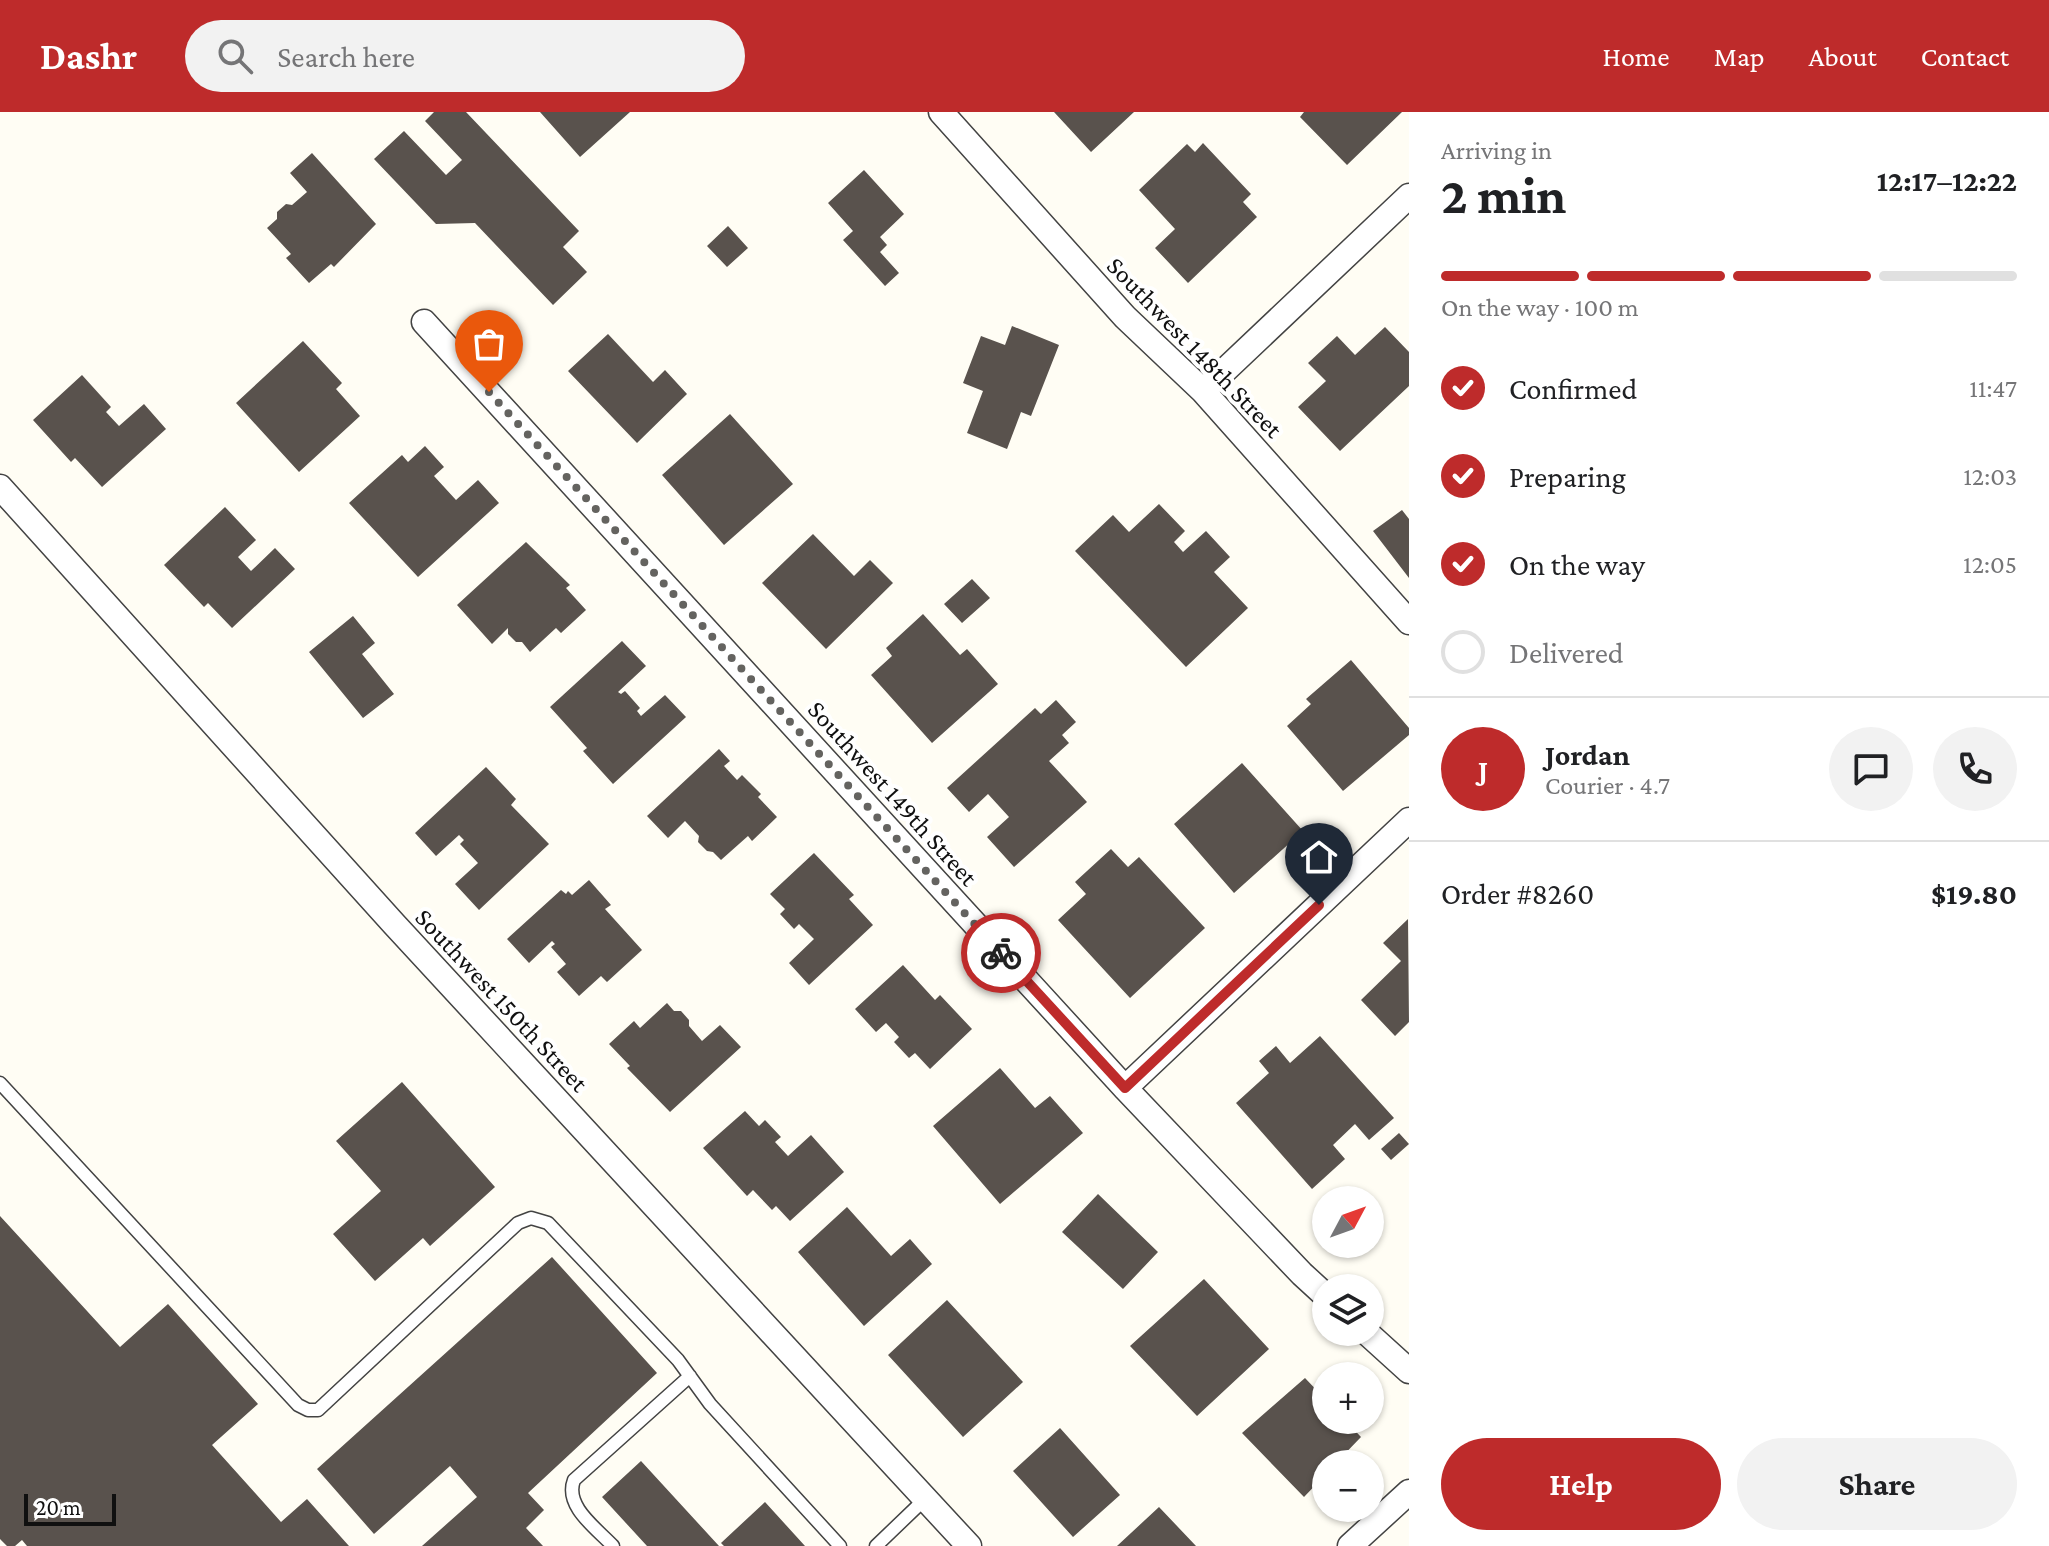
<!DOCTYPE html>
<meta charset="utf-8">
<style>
:root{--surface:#fff;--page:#f2f2f2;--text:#202124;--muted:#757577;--line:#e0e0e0;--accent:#be2b2b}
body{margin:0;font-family:"Crimson Pro",serif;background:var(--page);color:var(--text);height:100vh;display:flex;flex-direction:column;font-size:30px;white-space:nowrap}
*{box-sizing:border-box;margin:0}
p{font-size:26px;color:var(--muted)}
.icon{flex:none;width:44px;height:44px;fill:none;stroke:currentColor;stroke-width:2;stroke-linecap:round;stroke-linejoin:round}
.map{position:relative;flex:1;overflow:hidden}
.panel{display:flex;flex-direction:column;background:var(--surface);width:640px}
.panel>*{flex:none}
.needle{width:52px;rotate:49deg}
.controls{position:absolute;left:1312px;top:1074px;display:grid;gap:16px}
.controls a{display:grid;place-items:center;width:72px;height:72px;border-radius:50%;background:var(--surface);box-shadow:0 2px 6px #0004;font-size:40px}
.scale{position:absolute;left:24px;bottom:20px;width:92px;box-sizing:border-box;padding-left:8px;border:4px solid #101010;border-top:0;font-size:22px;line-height:28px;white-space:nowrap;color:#101010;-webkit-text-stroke:6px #fff;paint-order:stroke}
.pin{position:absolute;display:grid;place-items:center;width:68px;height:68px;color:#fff;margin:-82px -34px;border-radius:50% 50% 50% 0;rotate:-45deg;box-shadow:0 0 8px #0007}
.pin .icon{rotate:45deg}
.courier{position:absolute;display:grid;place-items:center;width:80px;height:80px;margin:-40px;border:6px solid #be2b2b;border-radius:50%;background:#fff;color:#222;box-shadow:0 2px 10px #0007}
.summary em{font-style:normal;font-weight:700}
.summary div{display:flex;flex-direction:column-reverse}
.summary{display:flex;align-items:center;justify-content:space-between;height:136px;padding:0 32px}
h1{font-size:52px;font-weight:700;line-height:60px}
.bar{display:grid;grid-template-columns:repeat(4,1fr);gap:12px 8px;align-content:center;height:96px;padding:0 32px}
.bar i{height:10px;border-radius:6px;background:var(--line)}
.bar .on{background:var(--accent)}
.bar p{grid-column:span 4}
.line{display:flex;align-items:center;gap:20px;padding:0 32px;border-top:2px solid var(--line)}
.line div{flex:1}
.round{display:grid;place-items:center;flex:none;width:84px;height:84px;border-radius:42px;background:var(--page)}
ol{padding:0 32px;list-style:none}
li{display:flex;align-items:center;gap:24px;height:88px}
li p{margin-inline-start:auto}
li .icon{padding:8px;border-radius:50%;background:var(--accent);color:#fff;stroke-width:4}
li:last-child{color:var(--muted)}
li i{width:44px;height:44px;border:4px solid var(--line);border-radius:50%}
.cta{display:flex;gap:16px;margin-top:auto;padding:16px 32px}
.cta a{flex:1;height:92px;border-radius:48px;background:var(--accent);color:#fff;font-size:32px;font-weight:700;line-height:92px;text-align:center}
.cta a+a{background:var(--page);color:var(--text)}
header{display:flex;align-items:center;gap:48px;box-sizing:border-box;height:112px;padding:0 40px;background:var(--accent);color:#fff}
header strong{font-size:38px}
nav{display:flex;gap:44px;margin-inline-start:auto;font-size:28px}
.search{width:560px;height:72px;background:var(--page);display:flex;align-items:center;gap:20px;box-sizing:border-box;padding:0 28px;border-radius:44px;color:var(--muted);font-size:30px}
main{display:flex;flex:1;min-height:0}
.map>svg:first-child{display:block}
.building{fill:#59524d}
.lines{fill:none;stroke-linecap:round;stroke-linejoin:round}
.lane-casing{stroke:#434343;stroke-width:15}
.street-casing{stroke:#434343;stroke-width:27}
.lane{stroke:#fff;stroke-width:12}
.street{stroke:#fff;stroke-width:24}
.done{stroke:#646360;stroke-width:8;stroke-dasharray:0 14.4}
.route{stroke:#be2b2b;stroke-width:10}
.labels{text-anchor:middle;stroke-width:8;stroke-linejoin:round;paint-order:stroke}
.street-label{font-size:26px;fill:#101010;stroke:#fff}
</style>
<header>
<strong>Dashr</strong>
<div class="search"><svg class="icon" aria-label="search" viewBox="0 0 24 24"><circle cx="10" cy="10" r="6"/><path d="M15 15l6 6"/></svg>Search here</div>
<nav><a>Home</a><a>Map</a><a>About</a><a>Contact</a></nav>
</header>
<main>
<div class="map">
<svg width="1409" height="1434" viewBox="0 0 1409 1434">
<rect width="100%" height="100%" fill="#fffdf4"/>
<path class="building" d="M434,0H466L579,119L563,135L587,160L553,193L475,111L436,112L374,47L404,19L446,63L462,48L425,9Z
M540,0H630L580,45Z
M1054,0H1134L1091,40Z
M1304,0H1402L1347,53L1300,5Z
M1203,31L1251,82L1243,90L1257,105L1188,171L1155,136L1175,117L1139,78L1187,32L1195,40Z
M312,41L376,112L334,155L331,152L309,171L286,146L291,142L267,116L277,107V100L286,92L292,93L307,80L290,61Z
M864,58L904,102L880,125L887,133L880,140L899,161L885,174L843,128L853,119L828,91Z
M728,114L748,136L727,155L707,134Z
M1012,214L1059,233L1031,304L1021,300L1007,337L967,321L983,279L963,271L981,224L1005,233Z
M1385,215L1409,240V274L1340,339L1298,295L1326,269L1308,251L1337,224L1355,243Z
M608,222L653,270L665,258L687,282L637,331L568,259Z
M303,229L342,271L336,277L360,304L299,360L236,291Z
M82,263L111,295L106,300L119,314L144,292L166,317L102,375L75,346L71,350L33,308Z
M730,302L793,372L724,433L662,363Z
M425,334L444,355L434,364L456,388L478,368L499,391L418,465L349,391L402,343L408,350Z
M1159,392L1185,419L1174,430L1183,440L1206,419L1230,445L1214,460L1248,496L1186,555L1075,439L1113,403L1129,420Z
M225,395L256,428L238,445L251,459L275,436L295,457L232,516L208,491L204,495L164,453Z
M1402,398L1409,407V466L1373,419Z
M813,422L854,464L870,448L893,471L826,537L762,471Z
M526,430L570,473L566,476L586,498L561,521L556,516L530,540L522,530H516L508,522V516L492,532L457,493Z
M972,467L990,486L962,511L944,492Z
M923,502L960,543L967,537L998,572L932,631L871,563L892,544L886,536Z
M353,504L375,531L362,542L394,582L363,606L309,540Z
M622,529L646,554L618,580L621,582L625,579L640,596L637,599L641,604L665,583L686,605L613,672L583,639L587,636L550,595Z
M1351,548L1409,616V623L1343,679L1287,614L1311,592L1306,587Z
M1056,588L1076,610L1062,623L1069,631L1049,649L1087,690L1014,755L987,725L1009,705L988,682L969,700L947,676L1035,596L1041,602Z
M719,637L730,649L724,654L737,668L742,663L761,682L758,685L777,705L752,729L748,724L721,748L713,740L707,739L698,730L699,724L685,709L668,726L647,704Z
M1242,651L1303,719L1234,781L1174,712Z
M486,655L516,687L511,693L549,732L479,798L455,772L478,751L460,732L464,728L459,723L436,744L415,721Z
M1111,737L1128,755L1139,745L1205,816L1130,886L1058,808L1086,782L1075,770Z
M814,741L854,783L849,787L873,813L809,873L789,851L814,827L799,812L794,817L780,802L785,797L770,782Z
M589,768L611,793L605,797L642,838L607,870L601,864L579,884L557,860L566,852L551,835L555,832L552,829L529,851L507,827L561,778L566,782L568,779L572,783Z
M1408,807L1409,910L1395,924L1361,888L1401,849L1383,831Z
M903,853L935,888L940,883L972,917L930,957L915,941L909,946L894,930L899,925L886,911L876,920L855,897Z
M667,891L674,899H681L689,908V914L702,929L720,913L741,935L670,1000L627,956L630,954L609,932L634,909L640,916Z
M1320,924L1394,1006L1369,1028L1355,1012L1333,1033L1345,1047L1312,1077L1236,991L1269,961L1259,949L1276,934L1290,951Z
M1000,956L1035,996L1050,984L1083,1021L1000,1092L933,1014Z
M402,970L495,1075L430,1134L423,1126L375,1169L333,1122L381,1079L336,1029Z
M745,999L759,1014L765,1008L781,1025L775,1030L788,1044L811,1023L844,1060L790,1109L776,1094L772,1098L753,1078L747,1084L703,1036Z
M1399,1021L1409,1032L1391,1048L1381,1037Z
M1098,1082L1158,1140L1123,1177L1062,1120Z
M847,1095L891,1144L910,1127L932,1152L864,1214L798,1140Z
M0,1104L120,1235L168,1192L258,1292L212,1333L281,1410L307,1387L349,1434H27L22,1428L15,1434H7L0,1427Z
M552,1145L657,1261L528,1381L544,1398L526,1416L543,1434H422L477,1385L450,1354L374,1422L317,1357Z
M1204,1167L1269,1237L1197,1304L1130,1234Z
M947,1188L1023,1270L963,1325L888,1243Z
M1305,1266L1326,1288V1308H1345L1361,1325L1335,1352H1326V1362L1304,1385L1242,1321Z
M1060,1316L1120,1383L1073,1425L1013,1359Z
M641,1349L719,1434H647L602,1385Z
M765,1390L805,1434H724L721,1431Z
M1159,1395L1196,1434H1117Z"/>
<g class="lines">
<defs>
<path id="lane" d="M0,971L298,1293L308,1298H318L518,1111L531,1106L548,1111L678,1248L710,1292L840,1434
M613,1434C596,1416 564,1394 574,1368L690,1264
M876,1434L925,1387"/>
<path id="street" d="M941,0L1125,205L1203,279L1409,510
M424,210L1125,976L1302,1162L1326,1184
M1203,279L1409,84
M0,375L394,812L969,1434
M1125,976L1409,708
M1366,1220L1409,1259
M1350,1434L1409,1380"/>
</defs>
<use href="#lane" class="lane-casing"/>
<use href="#street" class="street-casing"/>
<use href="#lane" class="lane"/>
<use href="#street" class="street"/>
</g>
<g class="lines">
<path class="done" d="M489,280L1001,841"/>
<path class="route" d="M1001,841L1125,976L1319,793"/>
</g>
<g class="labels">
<g class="street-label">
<text transform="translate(1195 235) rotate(46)" y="9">Southwest 148th Street</text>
<text transform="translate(893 681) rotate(48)" y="9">Southwest 149th Street</text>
<text transform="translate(502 888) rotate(47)" y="9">Southwest 150th Street</text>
</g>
</g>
</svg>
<div class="controls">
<a><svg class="needle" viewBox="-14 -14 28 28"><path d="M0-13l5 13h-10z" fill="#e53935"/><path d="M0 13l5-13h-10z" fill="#757577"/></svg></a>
<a><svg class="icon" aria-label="layers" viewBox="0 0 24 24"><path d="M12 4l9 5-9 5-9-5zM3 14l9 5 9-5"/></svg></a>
<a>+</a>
<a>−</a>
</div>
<div class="scale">20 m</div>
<div class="pin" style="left:489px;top:280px;background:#ea580c"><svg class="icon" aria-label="bag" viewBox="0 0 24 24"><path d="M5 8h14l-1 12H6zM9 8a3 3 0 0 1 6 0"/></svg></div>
<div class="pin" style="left:1319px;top:793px;background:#1f2937"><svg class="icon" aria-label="home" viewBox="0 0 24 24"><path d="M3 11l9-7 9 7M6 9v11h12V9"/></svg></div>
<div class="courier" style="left:1001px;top:841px"><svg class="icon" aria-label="bike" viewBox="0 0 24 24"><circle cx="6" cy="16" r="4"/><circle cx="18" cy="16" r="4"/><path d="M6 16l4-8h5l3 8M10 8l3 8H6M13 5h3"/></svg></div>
</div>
<section class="panel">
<div class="summary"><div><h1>2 min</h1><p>Arriving in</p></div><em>12:17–12:22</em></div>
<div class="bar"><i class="on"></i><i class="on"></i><i class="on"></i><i></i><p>On the way · 100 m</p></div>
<ol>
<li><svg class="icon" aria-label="check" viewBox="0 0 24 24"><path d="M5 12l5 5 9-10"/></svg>Confirmed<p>11:47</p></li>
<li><svg class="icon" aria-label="check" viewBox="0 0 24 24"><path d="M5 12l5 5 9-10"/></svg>Preparing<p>12:03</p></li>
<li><svg class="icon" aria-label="check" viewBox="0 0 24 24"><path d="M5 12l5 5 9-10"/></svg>On the way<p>12:05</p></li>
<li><i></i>Delivered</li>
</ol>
<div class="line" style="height:144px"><b class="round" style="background:var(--accent);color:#fff">J</b><div><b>Jordan</b><p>Courier · 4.7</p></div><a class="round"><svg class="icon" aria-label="chat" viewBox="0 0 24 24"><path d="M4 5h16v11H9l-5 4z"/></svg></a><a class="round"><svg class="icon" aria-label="phone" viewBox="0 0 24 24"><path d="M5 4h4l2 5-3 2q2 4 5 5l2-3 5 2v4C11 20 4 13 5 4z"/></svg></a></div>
<div class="line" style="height:104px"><div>Order #8260</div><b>$19.80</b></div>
<div class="cta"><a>Help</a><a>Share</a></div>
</section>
</main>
